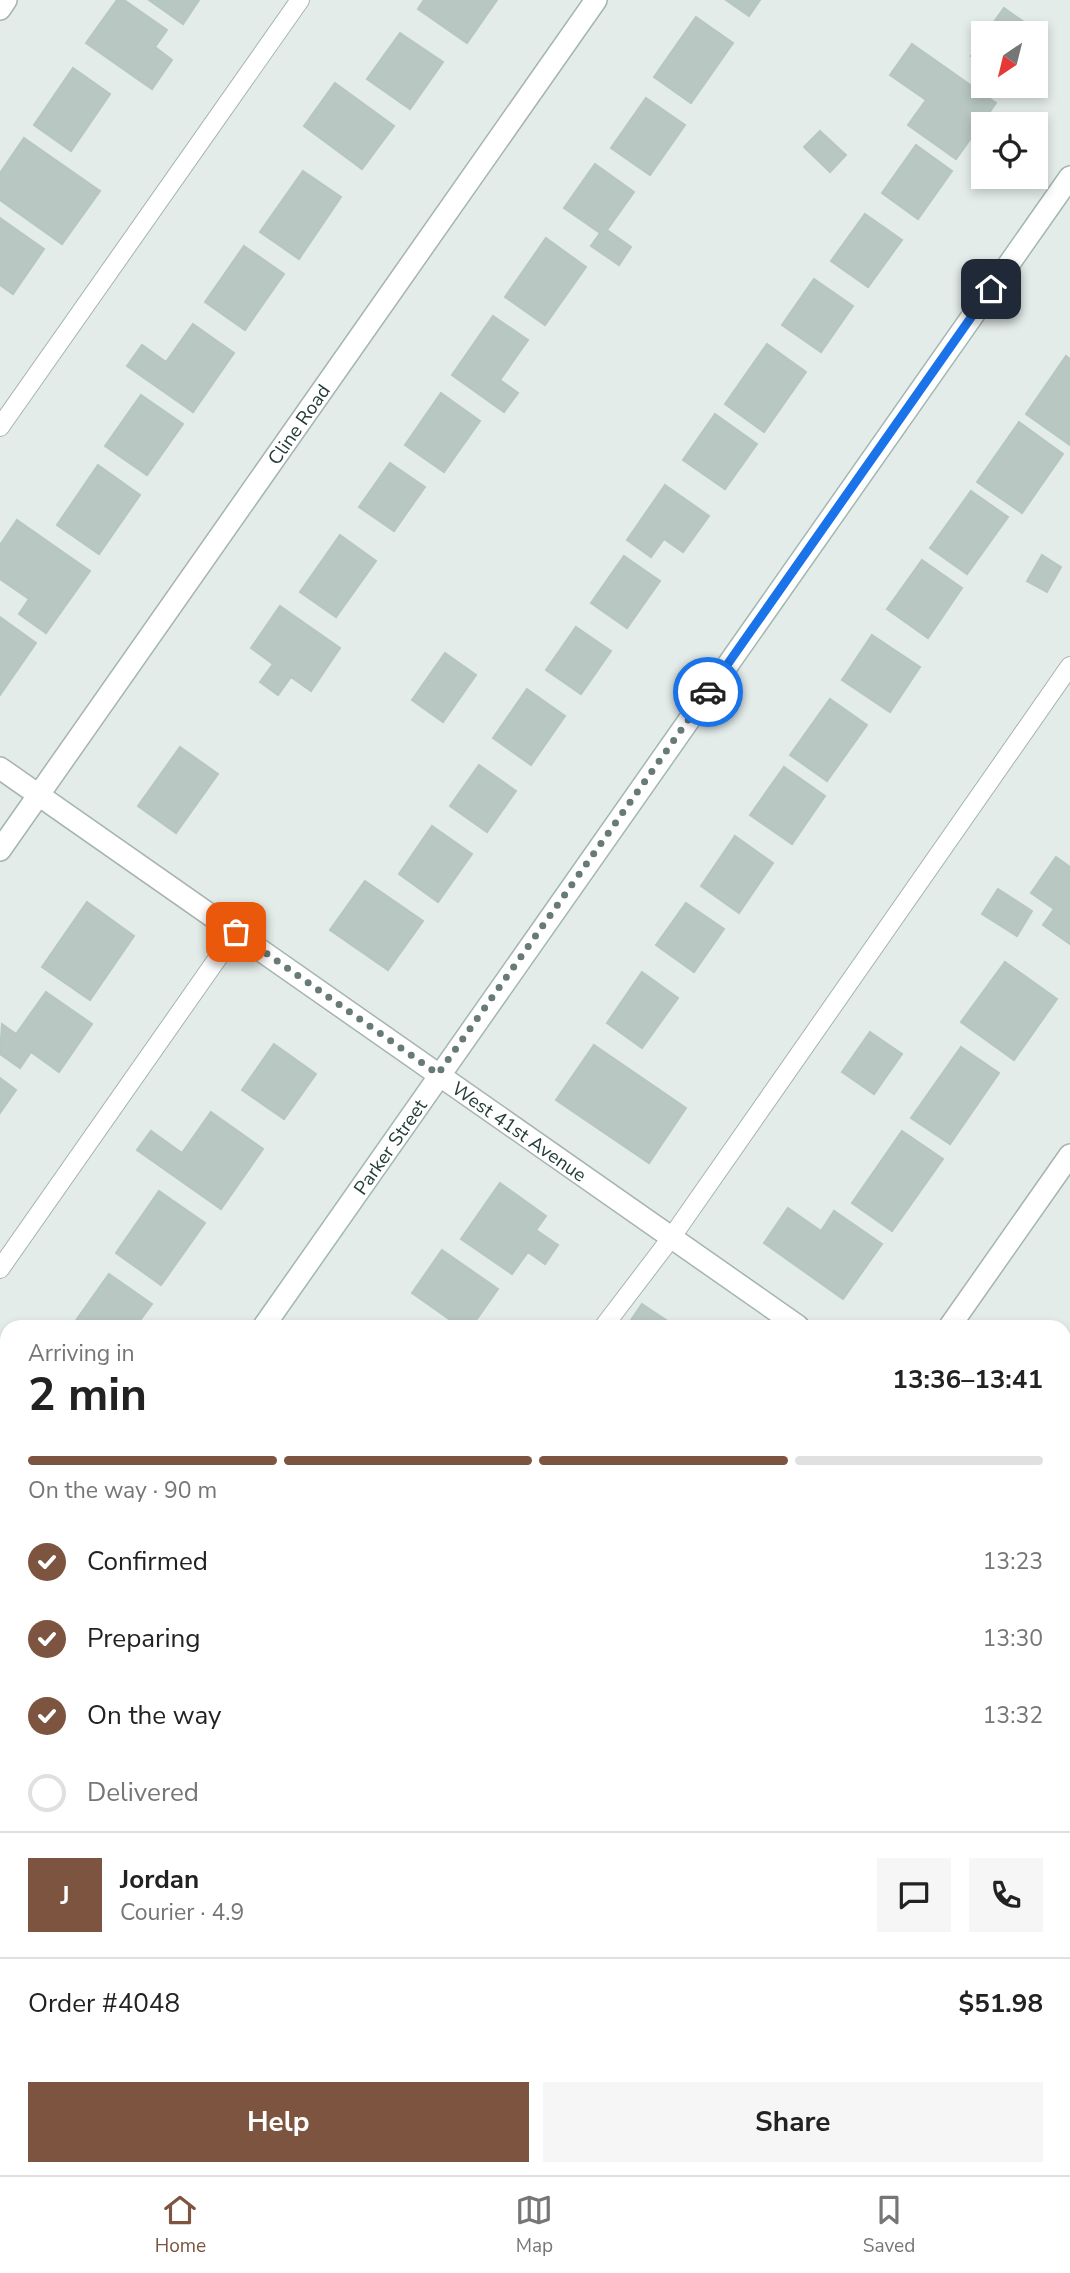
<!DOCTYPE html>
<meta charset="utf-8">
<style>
:root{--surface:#fff;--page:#f6f6f6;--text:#222;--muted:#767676;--line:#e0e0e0;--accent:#7c543f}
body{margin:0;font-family:"Nunito Sans",sans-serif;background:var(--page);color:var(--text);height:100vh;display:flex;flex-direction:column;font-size:26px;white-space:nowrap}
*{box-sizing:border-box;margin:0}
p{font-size:23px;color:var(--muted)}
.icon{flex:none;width:38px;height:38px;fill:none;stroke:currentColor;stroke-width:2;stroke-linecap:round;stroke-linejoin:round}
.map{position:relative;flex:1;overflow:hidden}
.details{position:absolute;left:0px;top:1320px;width:1071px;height:856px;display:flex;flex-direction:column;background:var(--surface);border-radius:21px 21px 0 0;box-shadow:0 4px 10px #0003}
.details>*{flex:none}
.needle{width:46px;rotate:215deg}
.buttons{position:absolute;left:971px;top:21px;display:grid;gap:14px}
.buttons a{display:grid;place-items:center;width:77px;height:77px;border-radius:0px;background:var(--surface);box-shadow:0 4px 10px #0003;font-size:35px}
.pin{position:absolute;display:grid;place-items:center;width:60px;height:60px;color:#fff;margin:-30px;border-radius:14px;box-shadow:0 4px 10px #0006}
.courier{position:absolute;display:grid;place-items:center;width:70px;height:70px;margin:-35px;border:5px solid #1a73e8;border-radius:50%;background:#fff;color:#222;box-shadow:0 2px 9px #0007}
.headline em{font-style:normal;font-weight:700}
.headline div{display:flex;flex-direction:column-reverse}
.headline{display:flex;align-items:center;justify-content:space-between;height:119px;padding:0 28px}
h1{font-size:46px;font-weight:700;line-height:52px}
.bar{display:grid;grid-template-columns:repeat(4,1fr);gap:10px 7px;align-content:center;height:84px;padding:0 28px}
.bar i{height:9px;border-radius:5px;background:var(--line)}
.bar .selected{background:var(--accent)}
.bar p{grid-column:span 4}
.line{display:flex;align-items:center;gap:18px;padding:0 28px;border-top:2px solid var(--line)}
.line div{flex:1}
.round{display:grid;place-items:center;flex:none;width:74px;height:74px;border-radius:0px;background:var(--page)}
ol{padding:0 28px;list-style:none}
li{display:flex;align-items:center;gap:21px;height:77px}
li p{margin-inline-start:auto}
li .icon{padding:7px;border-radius:50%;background:var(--accent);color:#fff;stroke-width:4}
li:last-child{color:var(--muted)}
li i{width:38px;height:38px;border:4px solid var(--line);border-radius:50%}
.primary-button{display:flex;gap:14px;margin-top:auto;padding:14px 28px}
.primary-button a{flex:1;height:80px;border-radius:0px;background:var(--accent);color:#fff;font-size:28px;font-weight:700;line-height:80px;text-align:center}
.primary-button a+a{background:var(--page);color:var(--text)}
.tab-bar{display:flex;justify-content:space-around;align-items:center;height:98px;border-top:2px solid var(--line);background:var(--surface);font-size:19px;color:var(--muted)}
.tab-bar a{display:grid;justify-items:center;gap:4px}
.tab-bar .selected{color:var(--accent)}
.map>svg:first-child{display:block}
.building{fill:#b8c7c2;stroke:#b6c6c1;stroke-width:2}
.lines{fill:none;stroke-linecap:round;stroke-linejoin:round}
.service-casing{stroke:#a6b4b1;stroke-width:20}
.minor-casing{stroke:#a6b4b1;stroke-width:24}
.tertiary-casing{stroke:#a6b4b1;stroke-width:24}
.secondary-casing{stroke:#a2b7b2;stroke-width:24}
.service{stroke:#fff;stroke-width:18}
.minor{stroke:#fff;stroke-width:21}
.tertiary{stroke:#fff;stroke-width:21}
.secondary{stroke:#fff;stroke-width:21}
.done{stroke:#677a77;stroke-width:7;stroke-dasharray:0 12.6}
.route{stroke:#1a73e8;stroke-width:9}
.labels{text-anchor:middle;stroke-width:5;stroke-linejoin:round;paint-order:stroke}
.street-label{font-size:19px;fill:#243d39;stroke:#f4f9f7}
</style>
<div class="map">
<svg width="1070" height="2175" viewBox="0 0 1070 2175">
<rect width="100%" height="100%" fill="#e3ece9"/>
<path class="building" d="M117,0H124L167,30L155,47L172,60L152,89L86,43Z
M149,0H199L183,24Z
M424,0H497L467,43L418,9Z
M726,0H760L749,16Z
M1004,8L1046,38L1036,53V33H986Z
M696,17L733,43L691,103L654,77Z
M400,33L443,62L410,109L367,79Z
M984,37V65L971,56Z
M912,44L996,103L956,159L908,125L926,100L890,75Z
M73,68L110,94L71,151L34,125Z
M335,83L394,126L362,169L304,126Z
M646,98L685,125L650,175L611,148Z
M820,131L846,155L830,172L804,147Z
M24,138L100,191L62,244L0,200V173Z
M916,145L952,171L918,219L882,193Z
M595,164L634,192L607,230L631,247L619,265L591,246L600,233L564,208Z
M303,171L341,197L299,259L260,232Z
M865,214L902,240L868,287L831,261Z
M0,218L44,249L13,294L0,285Z
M546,238L586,267L545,325L505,297Z
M244,246L284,274L245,330L205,302Z
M814,279L853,306L821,352L782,325Z
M493,316L528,340L500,380L518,393L504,412L452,375Z
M193,324L234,353L193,412L127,366L142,345L166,362Z
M767,344L806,372L764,432L725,404Z
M1066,356L1070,359V445L1026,414Z
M441,393L480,421L444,472L405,445Z
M141,395L183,424L147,475L105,446Z
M715,414L757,444L725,489L683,460Z
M1019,422L1063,454L1022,513L977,482Z
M390,463L425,487L394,531L359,507Z
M98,465L140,495L99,554L57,525Z
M665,485L709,516L683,552L664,539L651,557L627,540Z
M971,491L1008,517L967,574L930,548Z
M17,520L90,571L46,633L19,614L29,599L0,579V545Z
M340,535L376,561L336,617L300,592Z
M1042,555L1061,567L1047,592L1027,581Z
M624,556L660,581L627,628L591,603Z
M922,560L962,588L928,638L887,609Z
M280,606L340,648L311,691L291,677L278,695L260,682L273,664L251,648Z
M0,617L36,643L0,695Z
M576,627L611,651L581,694L546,670Z
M872,635L920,667L890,712L842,680Z
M445,653L476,675L443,722L412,700Z
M527,689L565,716L531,765L493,738Z
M830,699L867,725L827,781L790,755Z
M180,747L218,774L176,833L138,806Z
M479,765L516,791L487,832L450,806Z
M784,767L825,796L792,844L750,815Z
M432,826L472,854L438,902L399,874Z
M735,836L773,863L739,913L701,886Z
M1056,857L1070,867V944L1043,925L1054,909L1031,893Z
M365,881L423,921L388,970L330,930Z
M998,889L1032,911L1017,936L982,914Z
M87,902L134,936L90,1000L42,967Z
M686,903L724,929L694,972L656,945Z
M1005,962L1057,999L1014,1060L961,1022Z
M642,972L678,998L642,1048L607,1023Z
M46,992L92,1024L59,1072L31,1052L20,1068L0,1054L2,1024L16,1034Z
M870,1032L902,1054L874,1094L842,1072Z
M274,1044L316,1074L284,1119L242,1090Z
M594,1045L686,1108L649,1163L556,1100Z
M961,1047L999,1073L950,1144L911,1118Z
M0,1078L16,1090L0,1113Z
M211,1112L263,1149L221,1209L137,1150L151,1131L182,1153Z
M902,1131L943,1159L892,1231L852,1203Z
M500,1183L546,1216L536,1230L558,1245L545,1264L528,1252L512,1274L461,1239Z
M159,1191L205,1223L161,1285L116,1253Z
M788,1208L821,1231L834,1211L882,1244L843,1299L764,1243Z
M442,1250L498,1289L472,1326H459L412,1293Z
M109,1274L152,1304L136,1326H72Z
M642,1304L675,1326H627Z
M1064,1358L1070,1362V1415L1064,1424Z
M0,1390L7,1395V1424L0,1419Z
M0,1451L7,1456V1518L0,1528Z
M1064,1900L1070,1904V1953L1064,1961Z
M530,2168H565L561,2175H540Z
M884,2168H924L919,2175H894Z"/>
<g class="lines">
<defs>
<path id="service" d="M0,427L300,0
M0,1269L236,932
M604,1326L671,1238L1070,666
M1064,1643L1070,1634
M25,2175L30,2168
M680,2175L685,2168"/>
<g id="minor">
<path d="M0,9L6,0"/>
<path id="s1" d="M0,768L798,1326"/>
<path id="s2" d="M0,850L596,0"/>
<path d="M950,1326L1070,1155"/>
<path d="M1064,1511L1070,1515"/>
<path d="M0,1978L7,1983"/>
<path d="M274,2168L284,2175"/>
<path d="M355,2175L359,2168"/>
</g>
<path id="tertiary" d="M1064,2127L1070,2119
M1031,2175L1036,2168"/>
<g id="secondary">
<path id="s3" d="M264,1326L1070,177"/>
<path d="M0,1709L7,1699"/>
</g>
</defs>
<use href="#service" class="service-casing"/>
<use href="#minor" class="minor-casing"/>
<use href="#tertiary" class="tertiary-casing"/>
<use href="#secondary" class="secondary-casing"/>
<use href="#service" class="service"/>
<use href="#minor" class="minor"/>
<use href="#tertiary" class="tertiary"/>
<use href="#secondary" class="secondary"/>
</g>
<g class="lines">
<path class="done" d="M236,932L438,1074L708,692"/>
<path class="route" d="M708,692L991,289"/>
</g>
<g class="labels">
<g class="street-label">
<text dy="7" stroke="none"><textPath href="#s2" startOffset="520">Cline Road</textPath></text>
<text dy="7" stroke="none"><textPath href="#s1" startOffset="634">West 41st Avenue</textPath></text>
<text dy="7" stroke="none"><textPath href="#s3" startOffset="219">Parker Street</textPath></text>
</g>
</g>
</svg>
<div class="buttons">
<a><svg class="needle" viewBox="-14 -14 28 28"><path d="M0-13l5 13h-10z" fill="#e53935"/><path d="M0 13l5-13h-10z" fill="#767676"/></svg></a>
<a><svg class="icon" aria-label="locate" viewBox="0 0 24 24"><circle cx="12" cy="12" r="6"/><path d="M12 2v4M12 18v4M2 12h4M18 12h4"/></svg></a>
</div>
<div class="pin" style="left:236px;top:932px;background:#ea580c"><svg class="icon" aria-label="bag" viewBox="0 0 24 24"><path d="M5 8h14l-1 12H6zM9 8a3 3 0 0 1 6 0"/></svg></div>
<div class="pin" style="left:991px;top:289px;background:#1f2937"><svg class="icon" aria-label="home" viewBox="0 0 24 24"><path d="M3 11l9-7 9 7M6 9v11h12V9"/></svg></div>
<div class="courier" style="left:708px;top:692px"><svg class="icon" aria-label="car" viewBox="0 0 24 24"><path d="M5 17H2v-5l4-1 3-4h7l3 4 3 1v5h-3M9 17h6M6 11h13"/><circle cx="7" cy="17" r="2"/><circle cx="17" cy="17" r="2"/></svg></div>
<section class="details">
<div class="headline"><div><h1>2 min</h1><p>Arriving in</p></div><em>13:36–13:41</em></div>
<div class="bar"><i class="selected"></i><i class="selected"></i><i class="selected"></i><i></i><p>On the way · 90 m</p></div>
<ol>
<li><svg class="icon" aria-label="check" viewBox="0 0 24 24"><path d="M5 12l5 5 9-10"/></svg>Confirmed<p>13:23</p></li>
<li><svg class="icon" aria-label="check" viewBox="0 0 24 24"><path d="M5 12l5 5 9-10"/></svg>Preparing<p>13:30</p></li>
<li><svg class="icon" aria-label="check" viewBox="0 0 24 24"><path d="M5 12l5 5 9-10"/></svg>On the way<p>13:32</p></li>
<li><i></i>Delivered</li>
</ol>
<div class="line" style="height:126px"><b class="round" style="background:var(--accent);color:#fff">J</b><div><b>Jordan</b><p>Courier · 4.9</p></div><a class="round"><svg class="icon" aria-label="chat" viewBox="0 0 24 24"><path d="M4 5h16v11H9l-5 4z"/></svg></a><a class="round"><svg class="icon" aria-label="phone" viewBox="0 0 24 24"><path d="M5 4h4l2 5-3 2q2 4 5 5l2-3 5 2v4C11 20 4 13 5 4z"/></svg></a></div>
<div class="line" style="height:91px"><div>Order #4048</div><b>$51.98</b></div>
<div class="primary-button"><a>Help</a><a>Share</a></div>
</section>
</div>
<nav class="tab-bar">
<a class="selected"><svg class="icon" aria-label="home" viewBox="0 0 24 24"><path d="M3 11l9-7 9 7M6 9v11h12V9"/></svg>Home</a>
<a><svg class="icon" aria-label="map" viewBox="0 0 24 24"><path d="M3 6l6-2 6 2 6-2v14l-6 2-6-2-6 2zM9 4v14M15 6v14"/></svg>Map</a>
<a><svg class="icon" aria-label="saved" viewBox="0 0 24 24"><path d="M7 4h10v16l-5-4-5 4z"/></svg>Saved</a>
</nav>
